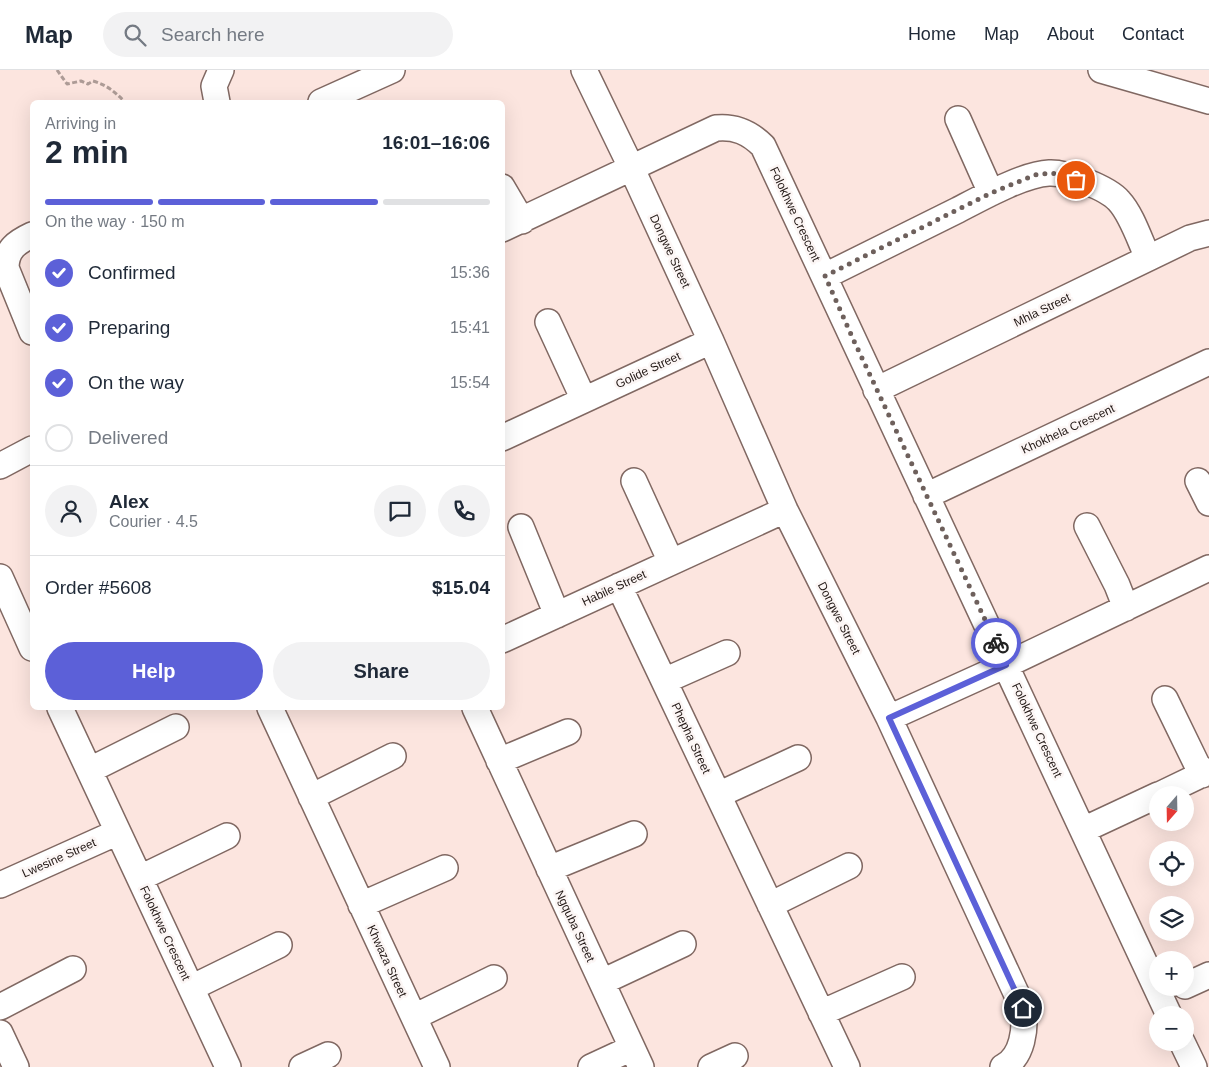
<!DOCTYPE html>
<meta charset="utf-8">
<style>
:root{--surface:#fff;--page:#f2f2f3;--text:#1f2937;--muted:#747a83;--line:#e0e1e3;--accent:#5c60d8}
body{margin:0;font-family:Arial,sans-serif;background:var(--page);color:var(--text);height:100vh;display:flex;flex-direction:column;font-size:19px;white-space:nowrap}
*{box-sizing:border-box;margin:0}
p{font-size:16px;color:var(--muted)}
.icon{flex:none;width:28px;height:28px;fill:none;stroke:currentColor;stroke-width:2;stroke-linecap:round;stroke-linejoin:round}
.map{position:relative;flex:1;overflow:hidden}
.side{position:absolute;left:30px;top:30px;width:475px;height:610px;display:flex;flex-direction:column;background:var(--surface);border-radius:8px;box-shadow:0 5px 20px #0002}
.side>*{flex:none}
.needle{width:32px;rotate:200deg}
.fabs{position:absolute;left:1149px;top:716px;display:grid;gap:10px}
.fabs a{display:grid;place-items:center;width:45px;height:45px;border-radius:50%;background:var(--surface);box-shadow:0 5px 20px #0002;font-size:25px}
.pin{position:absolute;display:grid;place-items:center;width:42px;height:42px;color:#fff;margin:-21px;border:2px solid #fff;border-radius:50%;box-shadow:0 1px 5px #0007}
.courier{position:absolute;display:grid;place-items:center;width:50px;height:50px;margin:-25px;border:4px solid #5c60d8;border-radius:50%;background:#fff;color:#222;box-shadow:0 1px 6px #0007}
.headline em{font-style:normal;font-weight:600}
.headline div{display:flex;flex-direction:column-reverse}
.headline{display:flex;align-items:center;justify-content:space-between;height:85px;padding:0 15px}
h1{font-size:32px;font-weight:600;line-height:38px}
.bar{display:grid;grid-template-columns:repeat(4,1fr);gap:8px 5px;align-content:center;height:60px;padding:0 15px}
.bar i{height:6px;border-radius:4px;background:var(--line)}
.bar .current{background:var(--accent)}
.bar p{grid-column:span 4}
.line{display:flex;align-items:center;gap:12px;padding:0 15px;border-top:1px solid var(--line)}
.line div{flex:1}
.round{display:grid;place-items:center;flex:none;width:52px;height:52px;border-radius:26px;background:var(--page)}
ol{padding:0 15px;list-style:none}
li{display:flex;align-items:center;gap:15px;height:55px}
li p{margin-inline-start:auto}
li .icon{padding:5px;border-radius:50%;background:var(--accent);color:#fff;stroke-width:4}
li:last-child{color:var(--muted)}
li i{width:28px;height:28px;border:2px solid var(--line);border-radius:50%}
.action{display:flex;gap:10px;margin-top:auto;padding:10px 15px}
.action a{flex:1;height:58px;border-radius:30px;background:var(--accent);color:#fff;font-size:20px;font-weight:600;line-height:58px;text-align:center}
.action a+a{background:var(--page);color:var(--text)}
header{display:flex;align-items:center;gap:30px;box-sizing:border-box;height:70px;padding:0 25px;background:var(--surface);border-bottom:1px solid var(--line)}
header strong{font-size:24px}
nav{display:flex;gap:28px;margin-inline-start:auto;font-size:18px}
.search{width:350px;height:45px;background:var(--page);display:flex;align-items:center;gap:12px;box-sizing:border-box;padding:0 18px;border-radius:28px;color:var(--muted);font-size:19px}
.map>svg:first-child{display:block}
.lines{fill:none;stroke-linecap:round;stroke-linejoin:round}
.minor-casing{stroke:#806862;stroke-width:28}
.path{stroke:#ad9b96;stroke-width:3;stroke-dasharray:5 2.5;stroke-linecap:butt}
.minor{stroke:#fff;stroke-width:25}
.done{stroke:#6e605c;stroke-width:5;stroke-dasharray:0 9}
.route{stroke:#5c60d8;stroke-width:6}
.labels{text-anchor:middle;stroke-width:5;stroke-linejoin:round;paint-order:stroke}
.street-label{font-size:12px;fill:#221815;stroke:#fcf6f5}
</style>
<header>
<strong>Map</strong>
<div class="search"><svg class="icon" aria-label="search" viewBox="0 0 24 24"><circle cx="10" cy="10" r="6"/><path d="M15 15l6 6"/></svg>Search here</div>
<nav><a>Home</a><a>Map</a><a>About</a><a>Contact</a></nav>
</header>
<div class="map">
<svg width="1209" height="997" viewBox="0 0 1209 997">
<rect width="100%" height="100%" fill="#fce5df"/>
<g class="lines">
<defs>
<path id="minor" d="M584,0L631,97L711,271L785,440L889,648L1023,938C1026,958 1023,987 1003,997
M1101,0L1209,31
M217,32L214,16L221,0
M321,32L392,0
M958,49L991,123
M502,117L522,151
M502,159L716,58C735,56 749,62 763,76L1169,945
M32,165C17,172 6,179 6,198L32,262
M825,206C869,184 914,162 958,140C981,128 1024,104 1049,103C1066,102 1108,118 1119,131C1132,145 1140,171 1148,188
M548,252L584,330
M876,320L1190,168L1209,163
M502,368L711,271
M0,396L32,379
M634,411L671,492
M1198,411L1209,433
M926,426L1209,292
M1087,456L1117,515L1126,538
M521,457L557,545
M0,507L32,578
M619,516L847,997
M502,570L785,440
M664,611L727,583
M1165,629L1202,705
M60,638L228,997
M270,638L437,997
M475,638L641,997
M889,648L1006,595L1209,498
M499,691L568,662
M90,700L176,657
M718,725L798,688
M1159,725L1209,701
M311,727L393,686
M1083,760L1158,725
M549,799L634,764
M140,808L227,766
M0,815L118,762
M361,835L445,798
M770,835L849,796
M602,912L683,874
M1185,916L1209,905
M191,918L279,875
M0,937L73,899
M821,943L902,907
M414,947L494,908
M0,963L16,997
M1182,972L1194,997
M302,997L328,985
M591,997L632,978
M711,997L735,986"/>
</defs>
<use href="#minor" class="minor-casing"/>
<path class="path" d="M57,0L67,14L81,11L88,14L93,11C107,15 115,22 125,32"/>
<use href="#minor" class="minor"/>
</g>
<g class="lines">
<path class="done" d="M996,573L854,271L825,206L991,123L1035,105L1050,103L1063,105L1076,110"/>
<path class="route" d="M996,573L1006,595L889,648L1023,938"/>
</g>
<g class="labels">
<g class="street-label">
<text transform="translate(795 144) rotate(65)" y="4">Folokhwe Crescent</text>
<text transform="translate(670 181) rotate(65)" y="4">Dongwe Street</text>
<text transform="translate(1042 240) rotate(-26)" y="4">Mhla Street</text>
<text transform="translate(648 300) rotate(-25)" y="4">Golide Street</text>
<text transform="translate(1068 359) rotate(-25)" y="4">Khokhela Crescent</text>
<text transform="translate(614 518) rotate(-25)" y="4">Habile Street</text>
<text transform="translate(839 548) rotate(63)" y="4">Dongwe Street</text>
<text transform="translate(1037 660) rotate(65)" y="4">Folokhwe Crescent</text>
<text transform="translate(691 668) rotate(65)" y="4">Phepha Street</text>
<text transform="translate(59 788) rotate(-24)" y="4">Lwesine Street</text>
<text transform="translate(575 856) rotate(65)" y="4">Ngquba Street</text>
<text transform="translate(165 863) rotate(65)" y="4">Folokhwe Crescent</text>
<text transform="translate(387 891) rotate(65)" y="4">Khwaza Street</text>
</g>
</g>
</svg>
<div class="fabs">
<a><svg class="needle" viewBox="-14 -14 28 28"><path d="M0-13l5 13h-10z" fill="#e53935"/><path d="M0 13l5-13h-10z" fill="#747a83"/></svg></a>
<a><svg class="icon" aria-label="locate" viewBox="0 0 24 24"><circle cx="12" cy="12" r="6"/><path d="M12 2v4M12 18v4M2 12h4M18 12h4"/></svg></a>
<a><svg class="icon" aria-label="layers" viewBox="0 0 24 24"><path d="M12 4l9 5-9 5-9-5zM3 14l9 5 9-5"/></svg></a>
<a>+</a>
<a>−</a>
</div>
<div class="pin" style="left:1076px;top:110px;background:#ea580c"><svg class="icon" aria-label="bag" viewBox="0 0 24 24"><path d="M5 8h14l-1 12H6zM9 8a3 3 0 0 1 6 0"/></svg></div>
<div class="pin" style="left:1023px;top:938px;background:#1f2937"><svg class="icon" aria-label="home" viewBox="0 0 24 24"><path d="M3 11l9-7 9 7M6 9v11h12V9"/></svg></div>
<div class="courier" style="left:996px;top:573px"><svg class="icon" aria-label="bike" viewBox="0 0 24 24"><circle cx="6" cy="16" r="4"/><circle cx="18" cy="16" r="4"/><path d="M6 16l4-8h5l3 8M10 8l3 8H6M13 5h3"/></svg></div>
<section class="side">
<div class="headline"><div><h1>2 min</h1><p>Arriving in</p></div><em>16:01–16:06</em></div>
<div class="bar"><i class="current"></i><i class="current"></i><i class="current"></i><i></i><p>On the way · 150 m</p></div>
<ol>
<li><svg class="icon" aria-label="check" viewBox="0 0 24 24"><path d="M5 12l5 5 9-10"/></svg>Confirmed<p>15:36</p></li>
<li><svg class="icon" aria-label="check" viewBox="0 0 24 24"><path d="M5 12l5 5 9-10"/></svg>Preparing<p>15:41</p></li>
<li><svg class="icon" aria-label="check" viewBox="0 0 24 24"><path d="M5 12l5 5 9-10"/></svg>On the way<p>15:54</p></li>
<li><i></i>Delivered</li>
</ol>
<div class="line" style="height:90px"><a class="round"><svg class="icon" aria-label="person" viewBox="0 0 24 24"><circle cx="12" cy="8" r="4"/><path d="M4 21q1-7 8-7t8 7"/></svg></a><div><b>Alex</b><p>Courier · 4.5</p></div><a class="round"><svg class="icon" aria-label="chat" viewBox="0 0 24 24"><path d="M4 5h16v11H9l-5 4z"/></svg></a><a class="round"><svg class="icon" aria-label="phone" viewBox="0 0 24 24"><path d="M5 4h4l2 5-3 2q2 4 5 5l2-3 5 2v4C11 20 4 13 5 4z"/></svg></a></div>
<div class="line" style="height:65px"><div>Order #5608</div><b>$15.04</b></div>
<div class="action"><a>Help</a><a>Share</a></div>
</section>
</div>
